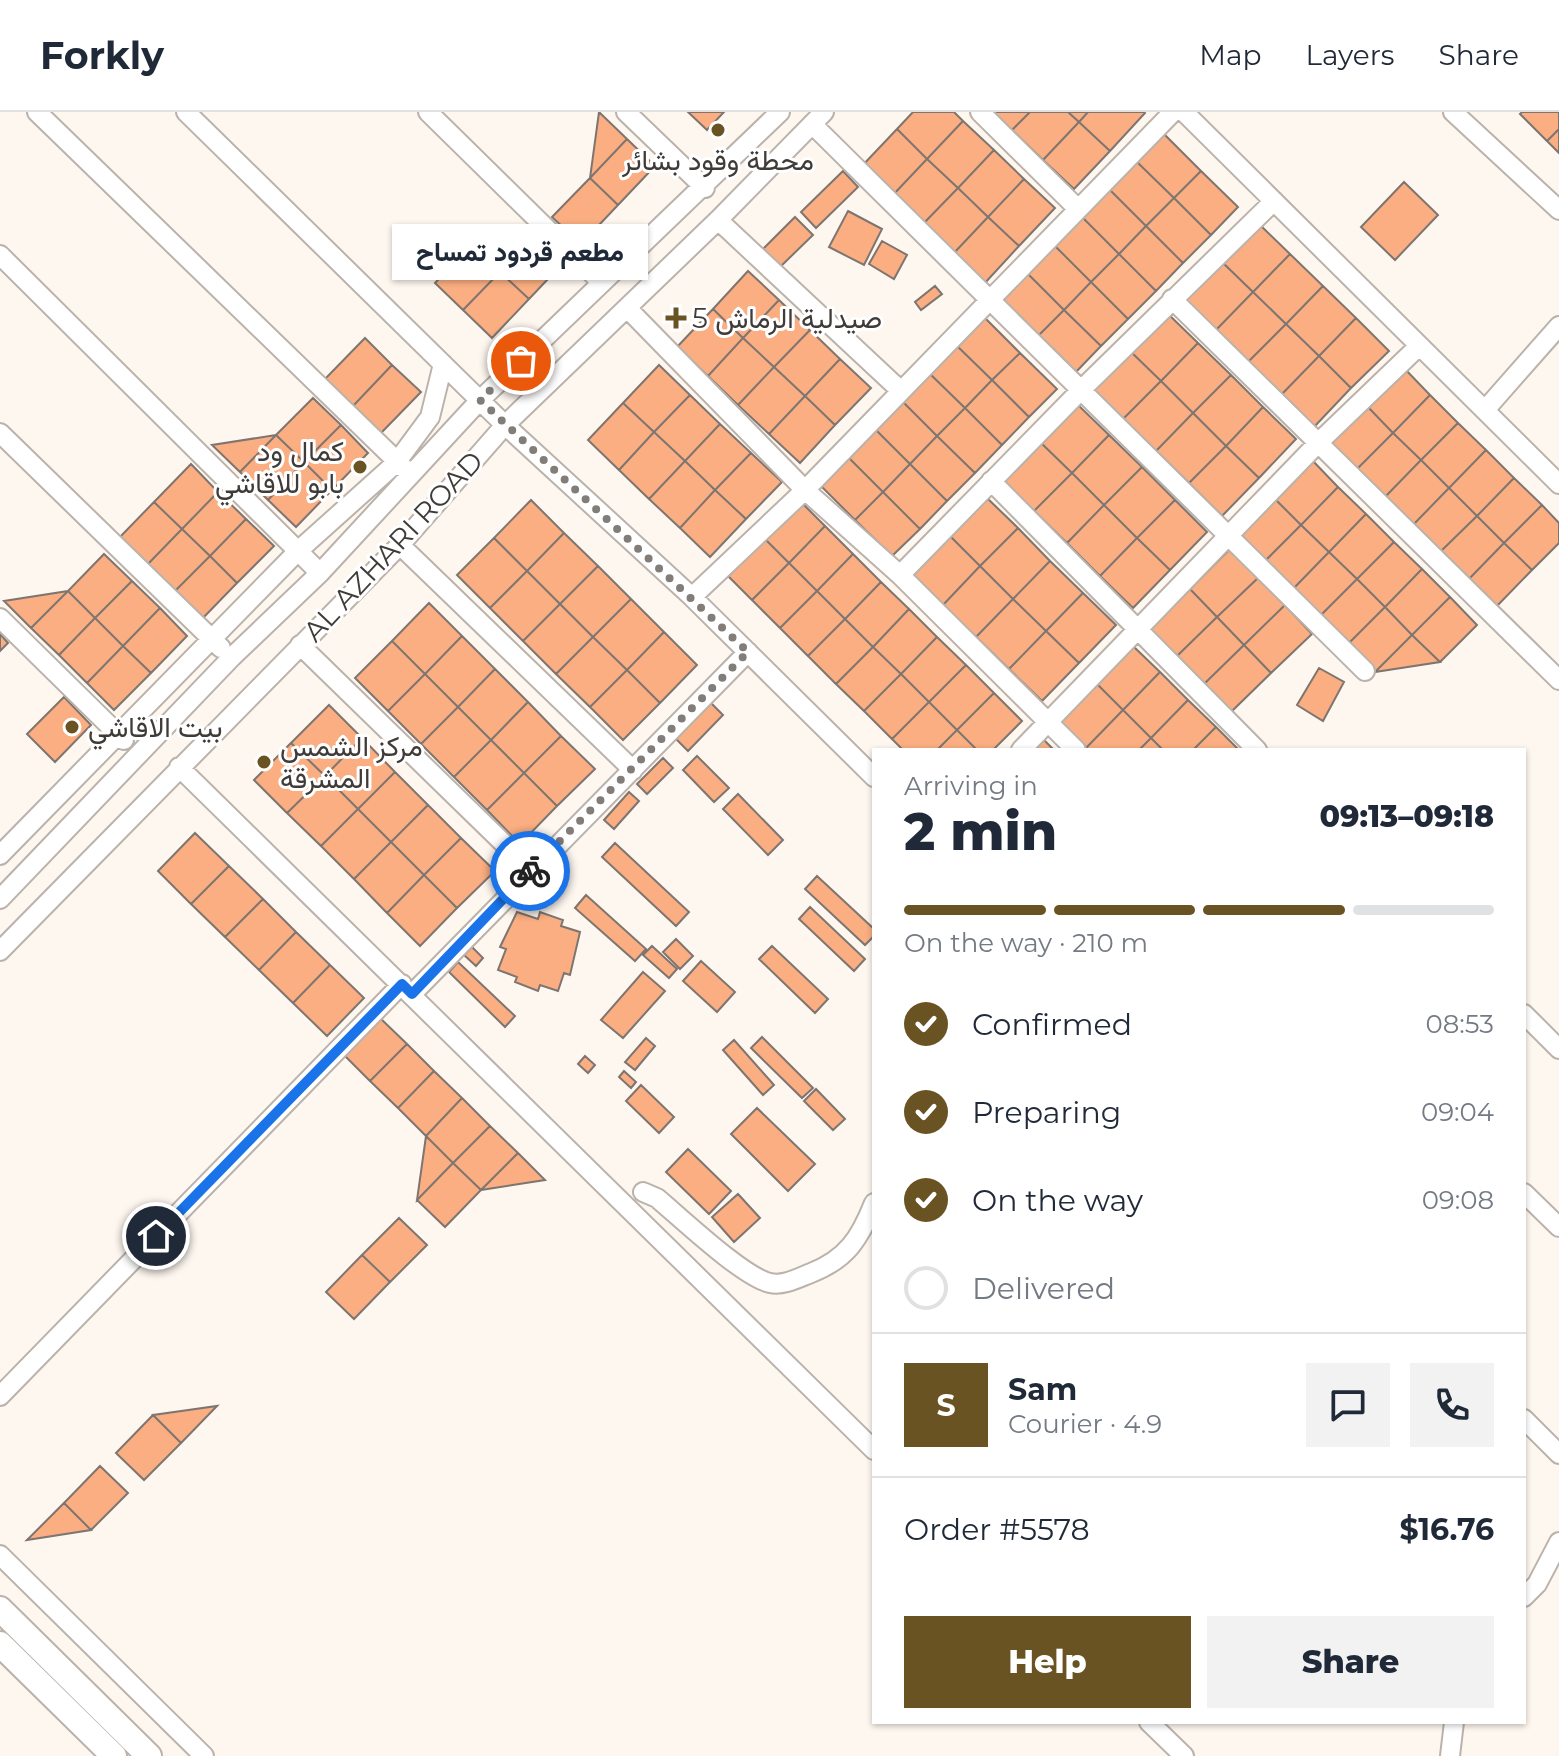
<!DOCTYPE html>
<meta charset="utf-8">
<style>
:root{--surface:#fff;--page:#f2f2f3;--text:#1f2937;--muted:#747a83;--line:#e0e1e3;--accent:#695322}
body{margin:0;font-family:Montserrat,Vazirmatn,sans-serif;background:var(--page);color:var(--text);height:100vh;display:flex;flex-direction:column;font-size:30px;white-space:nowrap}
*{box-sizing:border-box;margin:0}
p{font-size:26px;color:var(--muted)}
.icon{flex:none;width:44px;height:44px;fill:none;stroke:currentColor;stroke-width:2;stroke-linecap:round;stroke-linejoin:round}
.map{position:relative;flex:1;overflow:hidden}
.sheet{position:absolute;left:872px;top:636px;width:654px;height:976px;display:flex;flex-direction:column;background:var(--surface);border-radius:0px;box-shadow:0 2px 6px #0004}
.sheet>*{flex:none}
.pin{position:absolute;display:grid;place-items:center;width:68px;height:68px;color:#fff;margin:-34px;border:4px solid #fff;border-radius:50%;box-shadow:0 2px 8px #0007}
.courier{position:absolute;display:grid;place-items:center;width:80px;height:80px;margin:-40px;border:6px solid #1a73e8;border-radius:50%;background:#fff;color:#222;box-shadow:0 2px 10px #0007}
.bubble{position:absolute;height:56px;border-radius:0px;background:var(--surface);box-shadow:0 2px 6px #0004;font-size:26px;font-weight:800;line-height:56px;text-align:center}
.head em{font-style:normal;font-weight:800}
.head div{display:flex;flex-direction:column-reverse}
.head{display:flex;align-items:center;justify-content:space-between;height:136px;padding:0 32px}
h1{font-size:52px;font-weight:800;line-height:60px}
.bar{display:grid;grid-template-columns:repeat(4,1fr);gap:12px 8px;align-content:center;height:96px;padding:0 32px}
.bar i{height:10px;border-radius:6px;background:var(--line)}
.bar .selected{background:var(--accent)}
.bar p{grid-column:span 4}
.line{display:flex;align-items:center;gap:20px;padding:0 32px;border-top:2px solid var(--line)}
.line div{flex:1}
.round{display:grid;place-items:center;flex:none;width:84px;height:84px;border-radius:0px;background:var(--page)}
ol{padding:0 32px;list-style:none}
li{display:flex;align-items:center;gap:24px;height:88px}
li p{margin-inline-start:auto}
li .icon{padding:8px;border-radius:50%;background:var(--accent);color:#fff;stroke-width:4}
li:last-child{color:var(--muted)}
li i{width:44px;height:44px;border:4px solid var(--line);border-radius:50%}
.action{display:flex;gap:16px;margin-top:auto;padding:16px 32px}
.action a{flex:1;height:92px;border-radius:0px;background:var(--accent);color:#fff;font-size:32px;font-weight:800;line-height:92px;text-align:center}
.action a+a{background:var(--page);color:var(--text)}
header{display:flex;align-items:center;gap:48px;box-sizing:border-box;height:112px;padding:0 40px;background:var(--surface);border-bottom:2px solid var(--line)}
header strong{font-size:38px}
nav{display:flex;gap:44px;margin-inline-start:auto;font-size:28px}
.map>svg:first-child{display:block}
.building{fill:#faae81;stroke:#7f7570;stroke-width:2}
.lines{fill:none;stroke-linecap:round;stroke-linejoin:round}
.minor-casing{stroke:#bbb3ab;stroke-width:22}
.major-casing{stroke:#bbb3ab;stroke-width:28}
.minor{stroke:#fff;stroke-width:18}
.major{stroke:#fff;stroke-width:24}
.done{stroke:#827d78;stroke-width:8;stroke-dasharray:0 14.4}
.route{stroke:#1a73e8;stroke-width:10}
.poi-dot{fill:#695322;stroke:#fff;stroke-width:3}
.labels{text-anchor:middle;stroke-width:6;stroke-linejoin:round;paint-order:stroke}
.poi-label{font-size:28px;fill:#3f3b38;stroke:#fff;text-anchor:start}
.street-label{font-size:28px;fill:#3f3b38;stroke:#fff}
</style>
<header>
<strong>Forkly</strong>
<nav><a>Map</a><a>Layers</a><a>Share</a></nav>
</header>
<div class="map">
<svg width="1559" height="1644" viewBox="0 0 1559 1644">
<rect width="100%" height="100%" fill="#fef7f0"/>
<path class="building" d="M599,0L627,27L590,66Z
M688,0H724L707,18Z
M913,0H954L963,9L927,47L897,17Z
M993,0H1030L1012,18Z
M1030,0H1068L1079,10L1043,48L1012,18Z
M1068,0H1088L1079,10Z
M1088,0H1144L1145,1L1110,39L1079,10Z
M1522,0H1559V17L1547,29L1520,2Z
M963,9L994,38L958,76L927,47Z
M1079,10L1110,39L1074,77L1043,48Z
M897,17L927,47L892,84L861,55Z
M1559,17V41L1547,29Z
M1164,22L1201,59L1174,86L1137,50Z
M627,27L655,54L618,93L590,66Z
M994,38L1024,67L988,105L958,76Z
M927,47L958,76L922,113L892,84Z
M1137,50L1174,86L1146,114L1109,77Z
M843,59L858,75L816,116L801,100Z
M1201,59L1238,95L1211,123L1174,86Z
M590,66L618,93L581,132L552,105Z
M1024,67L1055,96L1019,134L988,105Z
M1404,70L1438,103L1395,148L1361,115Z
M958,76L988,105L953,142L922,113Z
M1109,77L1146,114L1119,142L1082,105Z
M1174,86L1211,123L1183,151L1146,114Z
M848,99L882,117L864,153L829,135Z
M795,105L813,123L779,156L762,138Z
M988,105L1019,134L984,172L953,142Z
M1082,105L1119,142L1091,170L1054,133Z
M1257,110L1290,142L1253,180L1220,148Z
M1146,114L1183,151L1156,179L1119,142Z
M538,121L500,160L472,132Z
M538,121L566,148L529,187L500,160Z
M882,129L907,143L894,167L869,152Z
M472,132L500,160L463,198L435,171Z
M1054,133L1091,170L1064,198L1027,161Z
M1119,142L1156,179L1128,207L1091,170Z
M1290,142L1323,174L1286,212L1253,180Z
M1220,148L1253,180L1216,218L1183,186Z
M748,159L779,188L743,226L713,197Z
M500,160L529,187L492,226L463,198Z
M1027,161L1064,198L1037,225L999,189Z
M1091,170L1128,207L1101,234L1064,198Z
M935,174L942,182L921,198L915,190Z
M1323,174L1356,206L1319,244L1286,212Z
M1253,180L1286,212L1248,250L1216,218Z
M779,188L810,218L774,255L743,226Z
M713,197L743,226L708,264L677,235Z
M1064,198L1101,234L1074,262L1037,225Z
M1165,199L1198,231L1161,269L1128,237Z
M983,204L1020,241L992,268L955,232Z
M1356,206L1389,239L1351,276L1319,244Z
M1286,212L1319,244L1281,283L1248,250Z
M810,218L840,247L805,284L774,255Z
M365,226L392,253L353,294L325,267Z
M743,226L774,255L738,293L708,264Z
M1198,231L1231,263L1193,301L1161,269Z
M955,232L992,268L965,296L928,260Z
M1128,237L1161,269L1123,307L1090,275Z
M1020,241L1057,277L1029,305L992,268Z
M1319,244L1351,276L1314,315L1281,283Z
M840,247L871,276L835,313L805,284Z
M392,253L421,280L381,321L353,294Z
M659,253L690,283L654,320L623,291Z
M774,255L805,284L769,322L738,293Z
M1403,255L1430,283L1393,321L1366,293Z
M928,260L965,296L937,324L900,287Z
M1231,263L1263,295L1226,334L1193,301Z
M992,268L1029,305L1002,333L965,296Z
M1161,269L1193,301L1156,339L1123,307Z
M690,283L720,312L685,349L654,320Z
M1430,283L1458,311L1421,348L1393,321Z
M805,284L835,313L800,351L769,322Z
M313,286L341,313L304,350L276,323Z
M900,287L937,324L910,352L873,315Z
M623,291L654,320L619,358L588,328Z
M1076,291L1109,323L1072,361L1039,329Z
M1366,293L1393,321L1356,358L1328,331Z
M1263,295L1296,327L1259,366L1226,334Z
M965,296L1002,333L975,361L937,324Z
M1193,301L1226,334L1189,371L1156,339Z
M1458,311L1486,338L1449,376L1421,348Z
M720,312L751,341L715,378L685,349Z
M341,313L368,341L332,378L304,350Z
M873,315L910,352L883,380L846,343Z
M654,320L685,349L649,387L619,358Z
M1393,321L1421,348L1384,386L1356,358Z
M276,323L240,360L212,333Z
M276,323L304,350L268,388L240,360Z
M1109,323L1142,355L1104,393L1072,361Z
M937,324L975,361L947,389L910,352Z
M1039,329L1072,361L1034,399L1001,367Z
M1226,334L1259,366L1222,404L1189,371Z
M1486,338L1514,366L1477,404L1449,376Z
M751,341L782,370L746,407L715,378Z
M846,343L883,380L855,408L818,371Z
M1311,347L1338,375L1301,413L1273,385Z
M1421,348L1449,376L1412,414L1384,386Z
M685,349L715,378L680,416L649,387Z
M304,350L332,378L296,415L268,388Z
M191,352L218,380L182,417L154,390Z
M910,352L947,389L920,417L883,380Z
M1142,355L1175,388L1137,426L1104,393Z
M1072,361L1104,393L1067,431L1034,399Z
M1514,366L1542,393L1504,431L1477,404Z
M1338,375L1366,402L1329,440L1301,413Z
M1449,376L1477,404L1439,441L1412,414Z
M715,378L746,407L710,445L680,416Z
M218,380L246,407L210,444L182,417Z
M883,380L920,417L892,444L855,408Z
M985,384L1018,416L980,454L948,422Z
M1273,385L1301,413L1264,450L1236,423Z
M797,386L825,414L789,451L761,423Z
M531,388L564,421L527,459L494,426Z
M1175,388L1207,420L1170,458L1137,426Z
M154,390L182,417L146,454L118,427Z
M1104,393L1137,426L1100,464L1067,431Z
M1542,393L1559,411V431L1532,458L1504,431Z
M1366,402L1394,430L1357,467L1329,440Z
M1477,404L1504,431L1467,469L1439,441Z
M246,407L274,434L237,471L210,444Z
M1301,413L1329,440L1292,478L1264,450Z
M825,414L853,442L817,479L789,451Z
M1018,416L1050,449L1013,487L980,454Z
M182,417L210,444L173,481L146,454Z
M564,421L598,454L560,492L527,459Z
M948,422L980,454L943,493L910,460Z
M761,423L789,451L752,488L724,460Z
M494,426L527,459L490,496L457,463Z
M1137,426L1170,458L1133,496L1100,464Z
M1394,430L1422,457L1385,495L1357,467Z
M1504,431L1532,458L1495,496L1467,469Z
M1230,437L1258,466L1217,505L1190,477Z
M1329,440L1357,467L1319,505L1292,478Z
M104,442L132,469L95,506L68,479Z
M853,442L881,470L845,507L817,479Z
M210,444L237,471L201,508L173,481Z
M1050,449L1083,481L1046,519L1013,487Z
M789,451L817,479L780,516L752,488Z
M598,454L631,487L593,525L560,492Z
M980,454L1013,487L976,525L943,493Z
M1422,457L1450,485L1412,523L1385,495Z
M527,459L560,492L523,529L490,496Z
M1258,466L1285,493L1244,533L1217,505Z
M1357,467L1385,495L1347,533L1319,505Z
M132,469L160,496L123,534L95,506Z
M881,470L909,497L873,535L845,507Z
M1190,477L1217,505L1177,544L1149,516Z
M68,479L31,516L4,489Z
M68,479L95,506L59,543L31,516Z
M817,479L845,507L808,544L780,516Z
M1083,481L1116,513L1079,551L1046,519Z
M1450,485L1477,513L1440,550L1412,523Z
M631,487L664,520L627,558L593,525Z
M1013,487L1046,519L1009,557L976,525Z
M429,491L462,524L425,562L392,529Z
M560,492L593,525L556,562L523,529Z
M1285,493L1312,522L1271,561L1244,533Z
M1385,495L1412,523L1375,560L1347,533Z
M160,496L187,524L151,561L123,534Z
M909,497L937,525L901,562L873,535Z
M1217,505L1244,533L1204,572L1177,544Z
M95,506L123,534L87,571L59,543Z
M845,507L873,535L836,572L808,544Z
M1046,519L1079,551L1042,589L1009,557Z
M664,520L697,553L660,591L627,558Z
M0,522L8,531L0,539Z
M1412,523L1440,550L1375,560Z
M462,524L495,557L458,595L425,562Z
M593,525L627,558L590,595L556,562Z
M937,525L966,553L929,590L901,562Z
M392,529L425,562L388,599L355,566Z
M1132,533L1160,560L1123,598L1095,570Z
M1244,533L1271,561L1231,600L1204,572Z
M123,534L151,561L114,598L87,571Z
M873,535L901,562L864,599L836,572Z
M966,553L994,581L957,618L929,590Z
M1319,556L1344,570L1323,609L1297,593Z
M495,557L528,590L491,628L458,595Z
M627,558L660,591L623,628L590,595Z
M1160,560L1188,588L1151,626L1123,598Z
M425,562L458,595L421,632L388,599Z
M901,562L929,590L892,627L864,599Z
M1095,570L1123,598L1086,636L1058,608Z
M994,581L1022,609L993,638H977L957,618Z
M64,585L91,613L55,650L27,622Z
M1188,588L1216,615L1193,638H1163L1151,626Z
M528,590L561,624L524,661L491,628Z
M929,590L957,618L937,638H903L892,627Z
M711,591L723,603L688,639L676,627Z
M329,593L362,626L325,664L291,631Z
M458,595L491,628L454,665L421,632Z
M1123,598L1151,626L1139,638H1088L1086,636Z
M1216,615L1239,638H1193Z
M957,618L977,638H937Z
M561,624L595,657L557,694L524,661Z
M1040,624L1054,638H1027Z
M362,626L395,660L358,697L325,664Z
M1151,626L1163,638H1139Z
M491,628L524,661L487,698L454,665Z
M291,631L325,664L287,701L254,668Z
M697,644L729,676L714,690L683,658Z
M663,646L673,656L647,682L637,672Z
M395,660L428,693L391,730L358,697Z
M524,661L557,694L520,732L487,698Z
M325,664L358,697L321,734L287,701Z
M629,680L639,689L614,717L604,708Z
M738,682L783,728L768,743L723,697Z
M428,693L461,726L424,763L391,730Z
M358,697L391,730L354,767L321,734Z
M195,721L229,754L191,792L158,759Z
M461,726L495,759L457,796L424,763Z
M391,730L424,763L387,801L354,767Z
M615,731L689,800L676,814L602,745Z
M229,754L263,787L225,825L191,792Z
M424,763L457,796L420,834L387,801Z
M817,764L874,817V824L865,833L805,777Z
M586,783L646,837L635,849L575,796Z
M263,787L296,820L259,858L225,825Z
M810,795L865,847L854,859L799,807Z
M517,800L538,807L540,800L563,808L561,814L580,820L570,863L564,861L558,879L540,873L538,879L515,870L517,865L498,858L506,837L500,835Z
M296,820L330,853L293,891L259,858Z
M676,827L693,844L680,857L663,840Z
M652,834L677,857L669,866L643,843Z
M772,834L828,887L815,901L759,847Z
M472,835L483,846L476,854L464,843Z
M701,849L735,880L717,900L683,869Z
M458,850L515,904L505,915L449,860Z
M330,853L364,886L327,924L293,891Z
M643,860L665,879L623,926L601,908Z
M379,905L407,932L370,969L343,942Z
M762,925L813,976L802,986L751,936Z
M646,926L655,934L635,958L625,950Z
M734,928L774,973L763,983L723,938Z
M407,932L434,959L398,996L370,969Z
M585,944L595,953L588,961L578,952Z
M434,959L462,986L426,1024L398,996Z
M624,959L636,970L631,976L619,965Z
M641,973L674,1005L659,1021L626,989Z
M816,977L845,1007L833,1018L804,989Z
M462,986L490,1014L453,1051L426,1024Z
M757,996L815,1052L788,1079L731,1022Z
M490,1014L518,1041L481,1078L453,1051Z
M426,1024L453,1051L417,1088Z
M688,1037L731,1079L709,1102L666,1060Z
M518,1041L545,1068L481,1078Z
M453,1051L481,1078L445,1115L417,1088Z
M738,1082L760,1106L734,1130L712,1105Z
M399,1106L427,1133L390,1170L362,1143Z
M362,1143L390,1170L354,1207L326,1180Z
M217,1294L181,1331L153,1303Z
M153,1303L181,1331L144,1368L116,1341Z
M100,1354L128,1381L91,1418L64,1391Z
M64,1391L91,1418L27,1428Z"/>
<g class="lines">
<defs>
<path id="minor" d="M37,0L406,358
M186,0L505,313L692,485L874,665
M428,0L602,171
M626,0L705,76
M980,0L1077,96
M1184,0L1559,372
M1453,0L1559,98
M812,12L1365,559
M718,108L900,278
M0,143L320,461
M1172,187L1559,568
M627,196L805,378L900,463L1076,638
M1485,298L1559,214
M0,321L221,536
M991,369L1257,638
M400,433L633,658
M900,463L1081,278L1274,89
M692,485L805,378L1173,0
M0,506L124,628
M300,533L531,758
M1021,638L1319,330L1419,234
M179,655L874,1338
M0,743L299,438L396,351L430,305L443,252
M0,787L232,545L320,461L480,288L780,0
M0,839L400,433L505,313L718,108L824,0
M412,882L748,540
M1524,902L1559,937
M643,1080L657,1086C681,1106 743,1165 770,1171C784,1174 798,1166 811,1161C847,1147 860,1126 874,1091
M1524,1081L1559,1115
M0,1284L402,872
M1524,1307L1559,1342
M0,1443L204,1644
M1524,1485L1537,1472L1559,1430
M1149,1610L1184,1644
M1450,1644L1454,1610"/>
<path id="major" d="M0,1497L149,1644
M0,1532L114,1644"/>
</defs>
<use href="#minor" class="minor-casing"/>
<use href="#major" class="major-casing"/>
<use href="#minor" class="minor"/>
<use href="#major" class="major"/>
</g>
<g class="lines">
<path class="done" d="M521,249L480,288L748,540L530,759"/>
<path class="route" d="M156,1124L402,872L412,882L530,759"/>
</g>
<g class="poi-dot">
<circle cx="718" cy="18" r="8"/>
<path d="M672 194h8v8h8v8h-8v8h-8v-8h-8v-8h8z"/>
<circle cx="360" cy="355" r="8"/>
<circle cx="72" cy="615" r="8"/>
<circle cx="264" cy="650" r="8"/>
</g>
<g class="labels">
<g class="poi-label">
<text x="718" y="58" text-anchor="middle">محطة وقود بشائر</text>
<text x="692" y="216">صيدلية الرماش 5</text>
<text x="344" y="349" text-anchor="end">كمال ود<tspan x="344" dy="32">بابو للاقاشي</tspan></text>
<text x="88" y="625">بيت الاقاشي</text>
<text x="280" y="644">مركز الشمس<tspan x="280" dy="32">المشرقة</tspan></text>
</g>
<g class="street-label">
<text transform="translate(393 434) rotate(-47)" y="10">AL AZHARI ROAD</text>
</g>
</g>
</svg>
<div class="pin" style="left:521px;top:249px;background:#ea580c"><svg class="icon" aria-label="bag" viewBox="0 0 24 24"><path d="M5 8h14l-1 12H6zM9 8a3 3 0 0 1 6 0"/></svg></div>
<div class="pin" style="left:156px;top:1124px;background:#1f2937"><svg class="icon" aria-label="home" viewBox="0 0 24 24"><path d="M3 11l9-7 9 7M6 9v11h12V9"/></svg></div>
<div class="courier" style="left:530px;top:759px"><svg class="icon" aria-label="bike" viewBox="0 0 24 24"><circle cx="6" cy="16" r="4"/><circle cx="18" cy="16" r="4"/><path d="M6 16l4-8h5l3 8M10 8l3 8H6M13 5h3"/></svg></div>
<div class="bubble" style="left:392px;top:112px;width:256px">مطعم قردود تمساح</div>
<section class="sheet">
<div class="head"><div><h1>2 min</h1><p>Arriving in</p></div><em>09:13–09:18</em></div>
<div class="bar"><i class="selected"></i><i class="selected"></i><i class="selected"></i><i></i><p>On the way · 210 m</p></div>
<ol>
<li><svg class="icon" aria-label="check" viewBox="0 0 24 24"><path d="M5 12l5 5 9-10"/></svg>Confirmed<p>08:53</p></li>
<li><svg class="icon" aria-label="check" viewBox="0 0 24 24"><path d="M5 12l5 5 9-10"/></svg>Preparing<p>09:04</p></li>
<li><svg class="icon" aria-label="check" viewBox="0 0 24 24"><path d="M5 12l5 5 9-10"/></svg>On the way<p>09:08</p></li>
<li><i></i>Delivered</li>
</ol>
<div class="line" style="height:144px"><b class="round" style="background:var(--accent);color:#fff">S</b><div><b>Sam</b><p>Courier · 4.9</p></div><a class="round"><svg class="icon" aria-label="chat" viewBox="0 0 24 24"><path d="M4 5h16v11H9l-5 4z"/></svg></a><a class="round"><svg class="icon" aria-label="phone" viewBox="0 0 24 24"><path d="M5 4h4l2 5-3 2q2 4 5 5l2-3 5 2v4C11 20 4 13 5 4z"/></svg></a></div>
<div class="line" style="height:104px"><div>Order #5578</div><b>$16.76</b></div>
<div class="action"><a>Help</a><a>Share</a></div>
</section>
</div>
